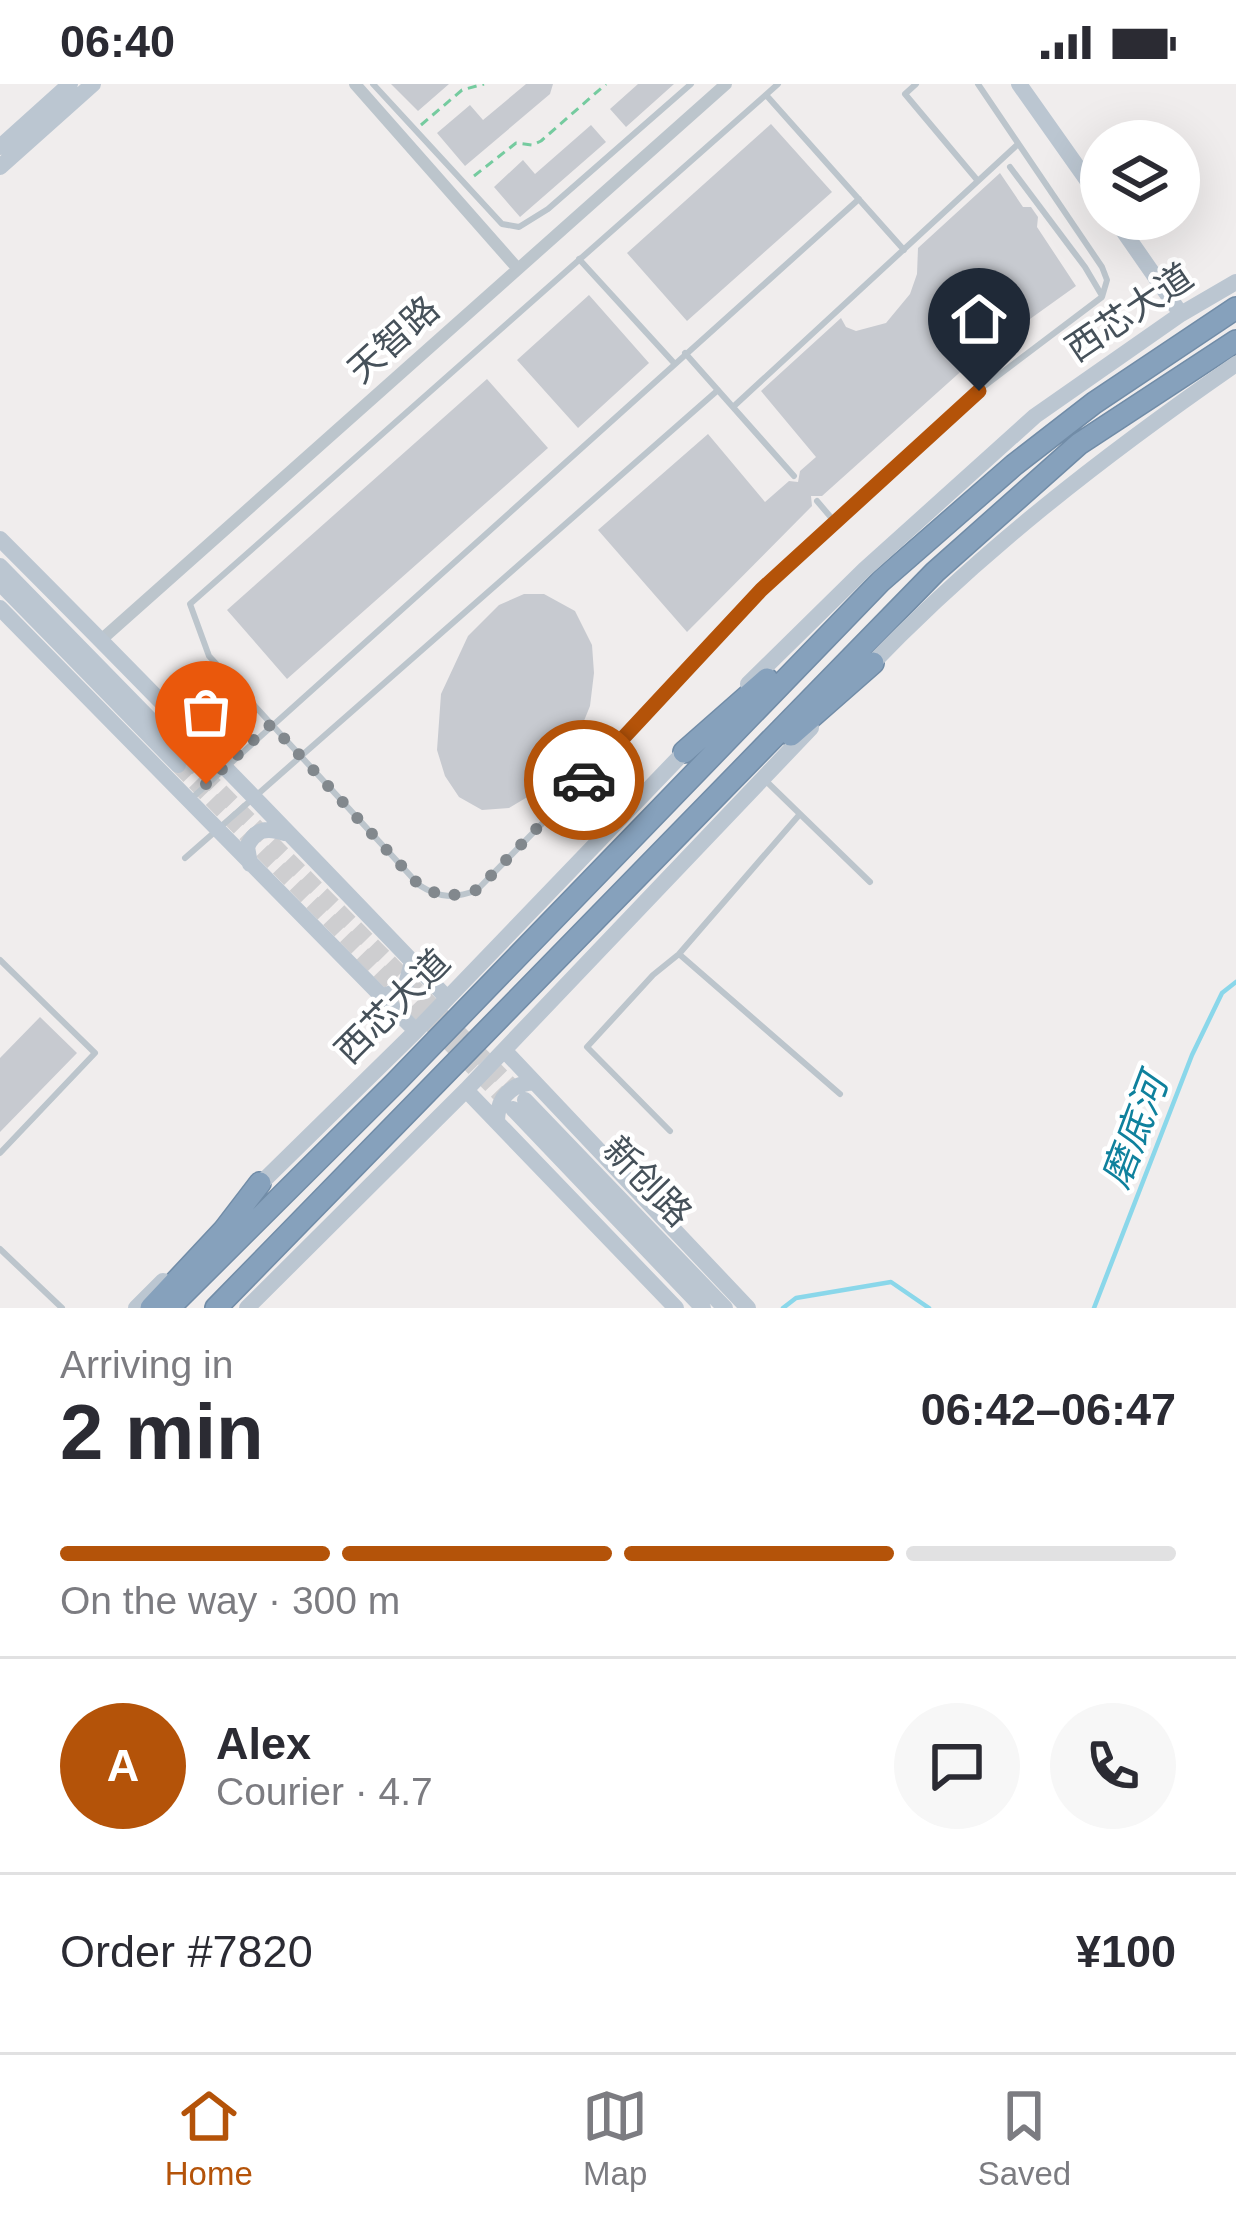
<!DOCTYPE html>
<meta charset="utf-8">
<style>
:root{--surface:#fff;--page:#f7f7f7;--text:#2b2b33;--muted:#7c7c81;--line:#e1e1e2;--accent:#b45309}
body{margin:0;font-family:Helvetica,"Noto Sans SC",sans-serif;background:var(--page);color:var(--text);height:100vh;display:flex;flex-direction:column;font-size:45px;white-space:nowrap}
*{box-sizing:border-box;margin:0}
p{font-size:39px;color:var(--muted)}
.icon{flex:none;width:66px;height:66px;fill:none;stroke:currentColor;stroke-width:2;stroke-linecap:round;stroke-linejoin:round}
.map{position:relative;height:1224px;overflow:hidden}
.side{display:flex;flex-direction:column;background:var(--surface);flex:1}
.side>*{flex:none}
.tools{position:absolute;left:1080px;top:36px;display:grid;gap:24px}
.tools a{display:grid;place-items:center;width:120px;height:120px;border-radius:50%;background:var(--surface);box-shadow:0 12px 48px #0002;font-size:60px}
.pin{position:absolute;display:grid;place-items:center;width:102px;height:102px;color:#fff;margin:-123px -51px;border-radius:50% 50% 50% 0;rotate:-45deg;box-shadow:0 0 12px #0007}
.pin .icon{rotate:45deg}
.courier{position:absolute;display:grid;place-items:center;width:120px;height:120px;margin:-60px;border:9px solid #b45309;border-radius:50%;background:#fff;color:#222;box-shadow:0 3px 15px #0007}
.summary em{font-style:normal;font-weight:800}
.summary div{display:flex;flex-direction:column-reverse}
.summary{display:flex;align-items:center;justify-content:space-between;height:204px;padding:0 60px}
h1{font-size:78px;font-weight:800;line-height:90px}
.bar{display:grid;grid-template-columns:repeat(4,1fr);gap:18px 12px;align-content:center;height:144px;padding:0 60px}
.bar i{height:15px;border-radius:9px;background:var(--line)}
.bar .active{background:var(--accent)}
.bar p{grid-column:span 4}
.line{display:flex;align-items:center;gap:30px;padding:0 60px;border-top:3px solid var(--line)}
.line div{flex:1}
.round{display:grid;place-items:center;flex:none;width:126px;height:126px;border-radius:63px;background:var(--page)}
.status{display:flex;justify-content:space-between;align-items:center;height:84px;padding:0 60px;background:var(--surface);direction:ltr}
.status svg{height:33px;fill:currentColor}
.dock{display:flex;justify-content:space-around;align-items:center;height:168px;border-top:3px solid var(--line);background:var(--surface);font-size:33px;color:var(--muted)}
.dock a{display:grid;justify-items:center;gap:6px}
.dock .active{color:var(--accent)}
.map>svg:first-child{display:block}
.lines{fill:none;stroke-linecap:round;stroke-linejoin:round}
.stream{stroke:#8ad7ea;stroke-width:4.5}
.building{fill:#c7cad0}
.secondary-tunnel{stroke:#ceced0;stroke-width:16;stroke-dasharray:16 8;stroke-linecap:butt}
.highway-casing{stroke:#718ca7;stroke-width:24}
.path{stroke:#75cb9f;stroke-width:3;stroke-dasharray:9 6;stroke-linecap:butt}
.lane{stroke:#bcc5cc;stroke-width:6}
.street{stroke:#bcc5cc;stroke-width:12}
.secondary{stroke:#bbc6d1;stroke-width:16}
.highway{stroke:#86a1bc;stroke-width:21}
.done{stroke:#82888d;stroke-width:12;stroke-dasharray:0 21.6}
.route{stroke:#b45309;stroke-width:15}
.labels{text-anchor:middle;stroke-width:9;stroke-linejoin:round;paint-order:stroke}
.street-label{font-size:36px;fill:#46515a;stroke:#fff}
.water-label{font-size:39px;font-style:italic;fill:#0f819d;stroke:#fff}
</style>
<div class="status"><b>06:40</b><svg viewBox="0 0 49 12"><path d="M0 12V9h3v3zM5 12V6h3v6zM10 12V3h3v9zM15 12V0h3v12zM26 1h20v11H26zM47 4h2v5h-2z"/></svg></div>
<div class="map">
<svg width="1236" height="1224" viewBox="0 0 1236 1224">
<rect width="100%" height="100%" fill="#f0eded"/>
<g class="lines">
<path class="stream" d="M783,1224L796,1214L891,1198L929,1224
M1094,1224L1192,971L1222,909L1236,898"/>
</g>
<path class="building" d="M391,0H449L418,27Z
M526,0H553L550,10L465,82L437,49L470,21L483,36Z
M638,0H674L626,43L610,25Z
M771,40L832,108L687,237L627,169Z
M591,41L606,58L520,133L494,103L523,76L535,90Z
M1000,89L1023,123H1031L1038,133L1037,143L1076,202L977,273L822,412H811L812,422L687,548L598,446L708,350L765,418L789,397L798,398L800,387L816,373L761,307L841,234L846,243L856,247L886,239L910,210L917,190L918,164Z
M589,211L649,279L578,344L517,276Z
M487,295L548,364L287,595L227,526Z
M524,510H544L575,527L592,561L594,589L590,622L573,664L549,700L509,724L482,726L459,713L445,692L437,666L441,610L468,552L499,521Z
M40,933L77,969L0,1048V974Z"/>
<g class="lines">
<path class="secondary-tunnel" d="M187,673L520,1011
M178,681L513,1024"/>
<defs>
<path id="highway" d="M791,651L873,579
M684,668L767,595
M151,1224L224,1146L260,1099
M169,1224L396,998L881,497L1014,381L1094,319L1236,224
M216,1224L935,488L1079,360L1236,257"/>
</defs>
<use href="#highway" class="highway-casing"/>
<path class="path" d="M421,41L462,6L484,0
M474,92L516,59L532,61L541,57L606,0"/>
<path class="lane" d="M373,0L502,140L519,143L548,125L691,0
M778,0L190,520L209,572L419,801C439,814 455,815 477,806L627,653L660,612L761,506L834,437L979,306L1102,213L1107,196L1102,183L978,0
M916,0L905,10L978,97
M767,12L904,166
M1010,83L1085,183L1101,210
M579,175L674,279
M685,269L794,392
M733,323L1017,61
M817,417L834,437
M766,697L870,798
M192,714L859,115
M185,774L718,306
M679,870L840,1010
M0,876L95,969L0,1069
M670,1047L587,963L653,891L679,870L800,730
M0,1165L62,1224"/>
<path class="street" d="M355,0L518,185
M101,556L726,0"/>
<path class="secondary" d="M1019,0L1101,116
M0,63L70,0
M0,83L93,0
M1115,135L1181,230
M0,455C151,606 300,760 447,914
M0,482L187,673
M0,499L178,681
M0,524L416,947
M866,586C978,469 1103,372 1236,280
M748,600L864,486L1035,332L1181,230L1236,198
M250,780L247,763C255,745 266,743 285,749
M381,913L405,904L412,878
M504,966L748,1224
M466,1006L676,1224
M525,1016L725,1224
M513,1025L703,1224
M497,1036C498,1013 511,1000 534,998
M253,1107L416,947L689,663
M136,1224L163,1197
M247,1224L466,1006L811,644"/>
<use href="#highway" class="highway"/>
</g>
<g class="lines">
<path class="done" d="M206,700L271,640L419,801L444,813L477,806L584,696"/>
<path class="route" d="M584,696L761,506L979,307"/>
</g>
<g class="labels">
<g class="street-label">
<text transform="translate(1129 228) rotate(-34)" y="13">西芯大道</text>
<text transform="translate(393 255) rotate(-42)" y="13">天智路</text>
<text transform="translate(392 922) rotate(-45)" y="13">西芯大道</text>
<text transform="translate(648 1097) rotate(46)" y="13">新创路</text>
</g>
<g class="water-label">
<text transform="translate(1134 1047) rotate(-69)" y="14">磨底河</text>
</g>
</g>
</svg>
<div class="tools">
<a><svg class="icon" aria-label="layers" viewBox="0 0 24 24"><path d="M12 4l9 5-9 5-9-5zM3 14l9 5 9-5"/></svg></a>
</div>
<div class="pin" style="left:206px;top:700px;background:#ea580c"><svg class="icon" aria-label="bag" viewBox="0 0 24 24"><path d="M5 8h14l-1 12H6zM9 8a3 3 0 0 1 6 0"/></svg></div>
<div class="pin" style="left:979px;top:307px;background:#1f2937"><svg class="icon" aria-label="home" viewBox="0 0 24 24"><path d="M3 11l9-7 9 7M6 9v11h12V9"/></svg></div>
<div class="courier" style="left:584px;top:696px"><svg class="icon" aria-label="car" viewBox="0 0 24 24"><path d="M5 17H2v-5l4-1 3-4h7l3 4 3 1v5h-3M9 17h6M6 11h13"/><circle cx="7" cy="17" r="2"/><circle cx="17" cy="17" r="2"/></svg></div>
</div>
<section class="side">
<div class="summary"><div><h1>2 min</h1><p>Arriving in</p></div><em>06:42–06:47</em></div>
<div class="bar"><i class="active"></i><i class="active"></i><i class="active"></i><i></i><p>On the way · 300 m</p></div>
<div class="line" style="height:216px"><b class="round" style="background:var(--accent);color:#fff">A</b><div><b>Alex</b><p>Courier · 4.7</p></div><a class="round"><svg class="icon" aria-label="chat" viewBox="0 0 24 24"><path d="M4 5h16v11H9l-5 4z"/></svg></a><a class="round"><svg class="icon" aria-label="phone" viewBox="0 0 24 24"><path d="M5 4h4l2 5-3 2q2 4 5 5l2-3 5 2v4C11 20 4 13 5 4z"/></svg></a></div>
<div class="line" style="height:156px"><div>Order #7820</div><b>¥100</b></div>
</section>
<nav class="dock">
<a class="active"><svg class="icon" aria-label="home" viewBox="0 0 24 24"><path d="M3 11l9-7 9 7M6 9v11h12V9"/></svg>Home</a>
<a><svg class="icon" aria-label="map" viewBox="0 0 24 24"><path d="M3 6l6-2 6 2 6-2v14l-6 2-6-2-6 2zM9 4v14M15 6v14"/></svg>Map</a>
<a><svg class="icon" aria-label="saved" viewBox="0 0 24 24"><path d="M7 4h10v16l-5-4-5 4z"/></svg>Saved</a>
</nav>
